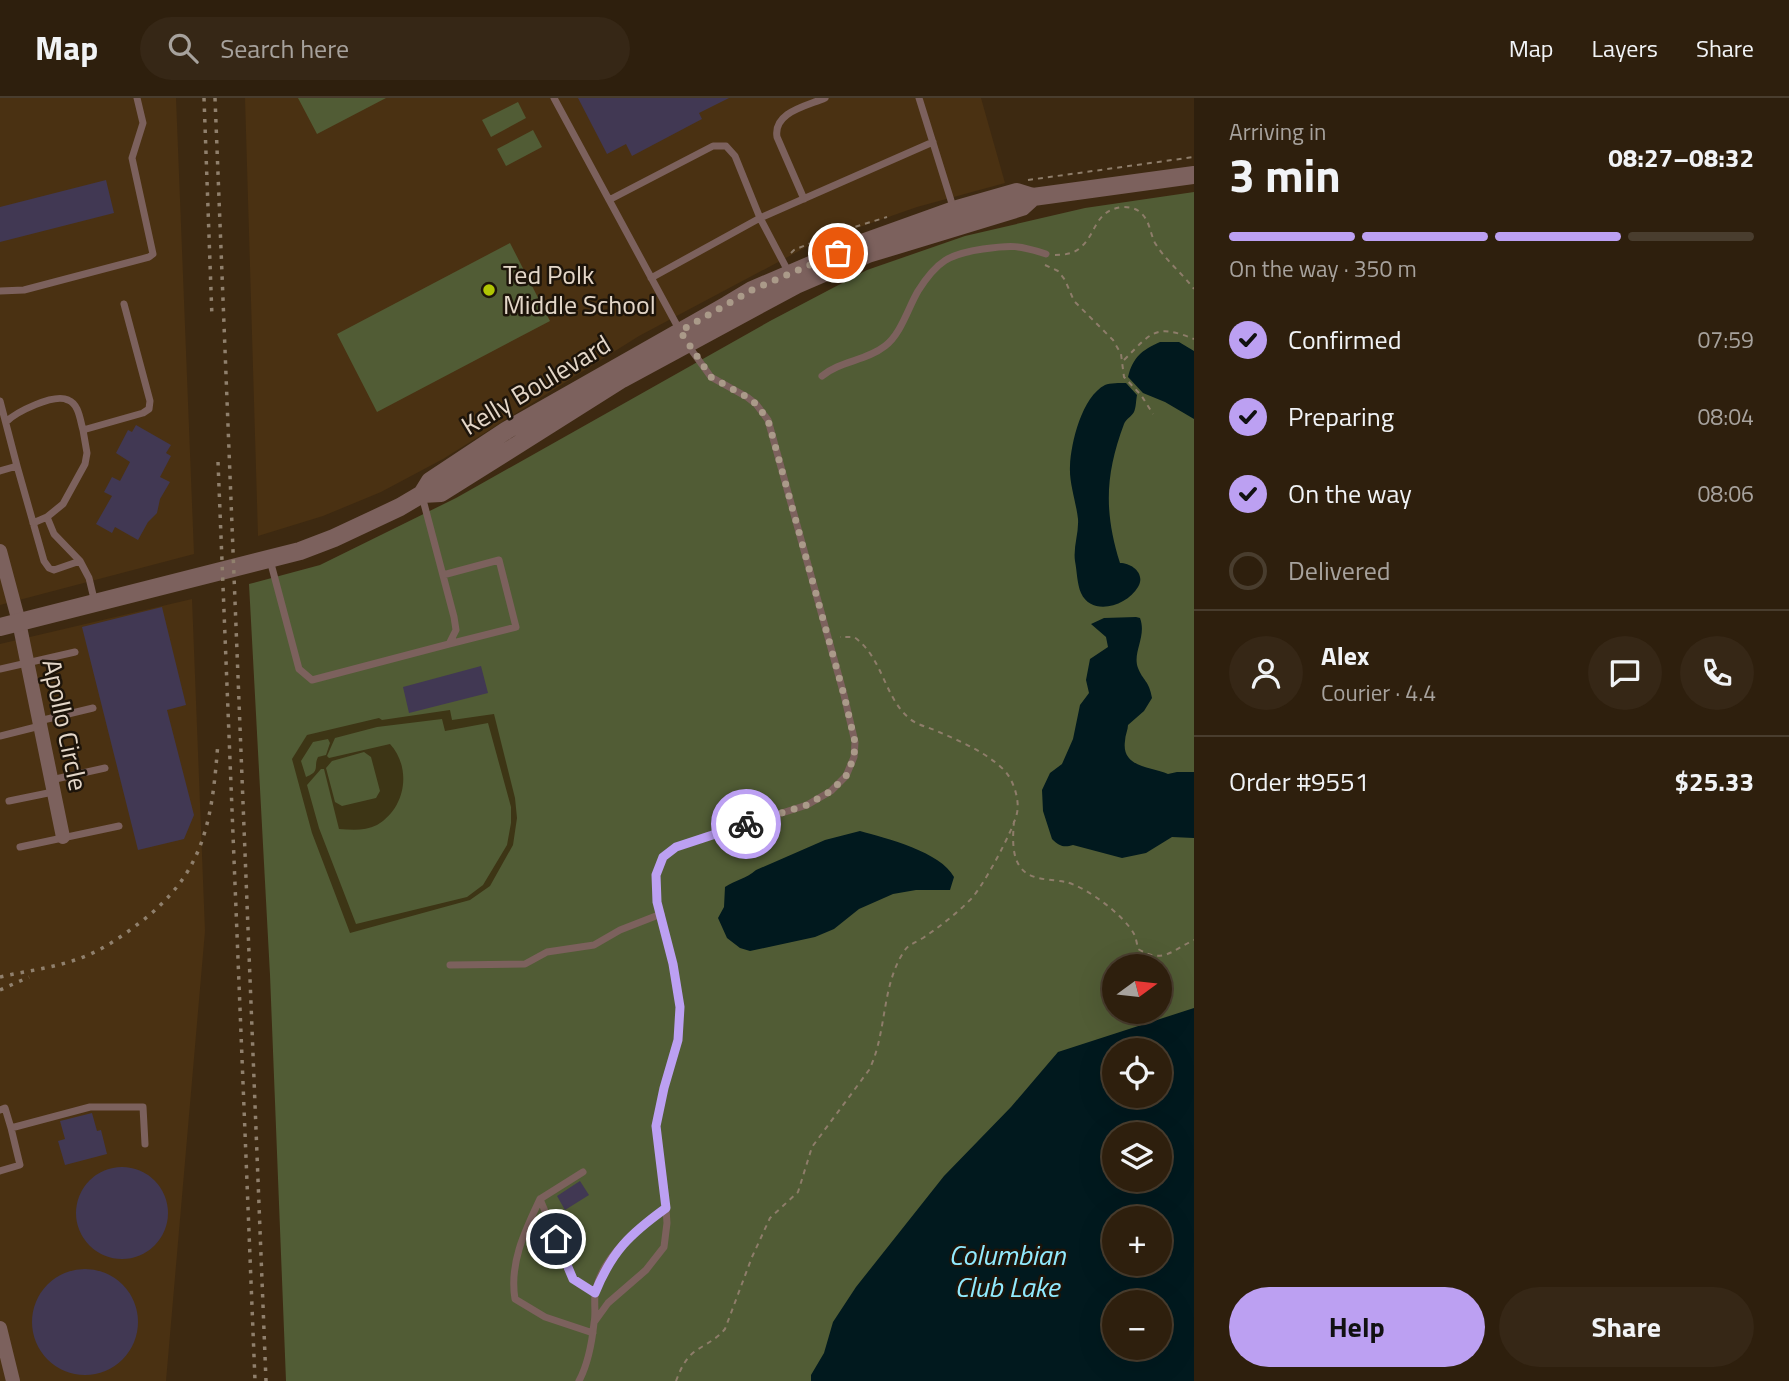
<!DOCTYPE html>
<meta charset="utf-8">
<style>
:root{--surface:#2e1f0d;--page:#362716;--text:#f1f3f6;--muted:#a7a29d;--line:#493d2e;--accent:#bca0f2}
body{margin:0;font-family:"Titillium Web",sans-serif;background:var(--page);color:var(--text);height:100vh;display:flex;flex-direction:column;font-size:26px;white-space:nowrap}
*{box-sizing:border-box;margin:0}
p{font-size:23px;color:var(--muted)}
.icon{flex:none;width:38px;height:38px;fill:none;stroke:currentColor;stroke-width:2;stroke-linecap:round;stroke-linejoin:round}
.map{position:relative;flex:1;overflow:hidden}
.details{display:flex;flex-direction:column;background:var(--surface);width:595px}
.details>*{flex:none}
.needle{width:46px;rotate:75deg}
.controls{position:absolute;left:1102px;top:856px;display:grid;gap:14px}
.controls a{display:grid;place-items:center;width:70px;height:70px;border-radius:50%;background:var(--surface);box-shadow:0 7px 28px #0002,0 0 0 2px var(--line);font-size:35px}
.pin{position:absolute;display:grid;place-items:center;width:60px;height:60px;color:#fff;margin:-30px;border:4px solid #fff;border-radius:50%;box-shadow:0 2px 7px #0007}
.courier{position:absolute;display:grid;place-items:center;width:70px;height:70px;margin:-35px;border:5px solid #bca0f2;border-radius:50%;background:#fff;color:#222;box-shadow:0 2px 9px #0007}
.headline em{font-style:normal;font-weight:700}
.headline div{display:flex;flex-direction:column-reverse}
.headline{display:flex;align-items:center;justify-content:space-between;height:119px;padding:0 35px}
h1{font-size:46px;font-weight:700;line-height:52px}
.bar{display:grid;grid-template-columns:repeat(4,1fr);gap:10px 7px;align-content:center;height:84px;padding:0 35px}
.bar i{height:9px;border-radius:5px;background:var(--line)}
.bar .active{background:var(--accent)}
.bar p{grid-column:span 4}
.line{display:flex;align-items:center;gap:18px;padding:0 35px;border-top:2px solid var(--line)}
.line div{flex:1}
.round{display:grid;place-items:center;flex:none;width:74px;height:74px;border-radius:37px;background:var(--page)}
ol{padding:0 35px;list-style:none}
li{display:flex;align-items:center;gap:21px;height:77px}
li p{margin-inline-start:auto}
li .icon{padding:7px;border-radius:50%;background:var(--accent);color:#111;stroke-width:4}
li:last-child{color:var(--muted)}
li i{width:38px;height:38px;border:4px solid var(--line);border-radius:50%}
.button{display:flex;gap:14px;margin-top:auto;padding:14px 35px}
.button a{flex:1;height:80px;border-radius:42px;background:var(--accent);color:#111;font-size:28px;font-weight:700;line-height:80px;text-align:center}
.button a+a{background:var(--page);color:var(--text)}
header{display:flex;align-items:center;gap:42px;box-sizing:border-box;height:98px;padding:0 35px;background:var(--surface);border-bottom:2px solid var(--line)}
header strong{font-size:33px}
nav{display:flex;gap:38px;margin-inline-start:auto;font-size:24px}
.search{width:490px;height:63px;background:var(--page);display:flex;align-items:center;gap:18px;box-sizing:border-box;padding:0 24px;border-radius:38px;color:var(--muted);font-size:26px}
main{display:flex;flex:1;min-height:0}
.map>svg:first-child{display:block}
.built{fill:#4a3112}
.green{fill:#515c35;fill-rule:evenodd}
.sand{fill:#3d3515;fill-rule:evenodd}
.water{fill:#01191e;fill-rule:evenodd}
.building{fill:#413853}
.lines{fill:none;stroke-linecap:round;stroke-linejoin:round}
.path{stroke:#8e7d6a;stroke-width:2;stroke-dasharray:5 5;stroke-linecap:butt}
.service{stroke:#7c615d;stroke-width:7}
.minor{stroke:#7c615d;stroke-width:14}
.tertiary{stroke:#7c615d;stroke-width:18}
.rail{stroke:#90806d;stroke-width:3.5;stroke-dasharray:3.5 7;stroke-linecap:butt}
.done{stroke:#aa9a89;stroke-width:7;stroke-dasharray:0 12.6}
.route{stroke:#bca0f2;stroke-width:9}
.poi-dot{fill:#b0c503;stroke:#1d140a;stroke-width:2.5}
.labels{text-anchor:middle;stroke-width:5;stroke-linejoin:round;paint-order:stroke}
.poi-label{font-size:26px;fill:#e4d7c9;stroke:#1d140a;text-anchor:start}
.street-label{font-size:26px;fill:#e4d7c9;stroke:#1d140a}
.water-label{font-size:28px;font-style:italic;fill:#91eafe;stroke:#1d140a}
</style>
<header>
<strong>Map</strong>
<div class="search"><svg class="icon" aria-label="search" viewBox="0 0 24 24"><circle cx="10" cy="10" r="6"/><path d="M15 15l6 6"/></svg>Search here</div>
<nav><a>Map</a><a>Layers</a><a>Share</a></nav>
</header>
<main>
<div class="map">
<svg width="1194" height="1283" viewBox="0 0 1194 1283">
<rect width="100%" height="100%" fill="#3d2911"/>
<path class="built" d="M0,0H176L194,456L0,507Z
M245,0H981L1005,85L917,109L814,145L639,238L443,361L381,394L323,418L258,438Z
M192,501L205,833L166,1283H0V546Z"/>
<path class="green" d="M298,0H386L317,36Z
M518,4L526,20L491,39L482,22Z
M533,32L542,49L506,68L497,51Z
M1194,94V1283H286L270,877L249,486L320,467L456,400L770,223L867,172L965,138L1085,110ZM1115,868H1160V914H1115ZM1115,952H1160V998H1115ZM1115,1036H1160V1082H1115ZM1115,1120H1160V1166H1115ZM1115,1204H1160V1250H1115Z
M510,145L550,223L377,314L337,236Z"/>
<path class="sand" d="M450,612L452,622L494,616L515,700L517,720L513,747L490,788L470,802L350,835L312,735L292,661L307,637L379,620L382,622ZM442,621L445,633L488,625L511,709V725L507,747L483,787L467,799L356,826L319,730L307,687L321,671H324L339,731C353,732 365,733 377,727C406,710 412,670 390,646L329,660L327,658L335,640L377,629ZM328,641L330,645L326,657L318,659C313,669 321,673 306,679L301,663L313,644ZM364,654L371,659L380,693L376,700L342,708L335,704L326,670L332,663Z"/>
<path class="water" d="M1160,244H1179L1194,253V321L1165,304L1143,295L1128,279C1133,259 1142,252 1160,244Z
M1126,285L1137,297C1136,302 1136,310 1134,314C1131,319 1126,321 1124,326C1105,377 1104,414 1120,465C1132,465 1146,476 1138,489C1127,508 1092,519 1081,495C1077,486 1077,473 1075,463C1073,449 1079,435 1078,421C1076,403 1069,385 1070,368C1071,344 1082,299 1105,287C1110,285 1120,285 1126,285Z
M1136,519L1140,520C1147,539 1132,554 1138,570C1143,583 1149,582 1152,600L1144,613L1128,627C1128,632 1125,637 1125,643C1121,670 1153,669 1168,676L1177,674H1194V740L1172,739L1146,755L1122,760L1073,747C1064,750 1059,748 1052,741L1043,713L1042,692L1050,675L1062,666L1073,641L1080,607L1089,595L1086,582L1090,561L1108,549L1106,539L1091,526L1104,520Z
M860,733C886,740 941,754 954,779L950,792H916L893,796L859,811L834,831L815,839L750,853L740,850L727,840L718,820L724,809L725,789C735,782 746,781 756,772L825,742Z
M1194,910V1283H811V1277L824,1255L833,1224L856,1189L944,1078L1011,1009L1058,954ZM1160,952V998H1115V952ZM1115,1036H1160V1082H1115ZM1160,1120V1166H1115V1120ZM1160,1204V1250H1115V1204Z"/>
<path class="building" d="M578,0H729L699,15L702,21L632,58L626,46L607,56Z
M106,82L114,115L0,144V109Z
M136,327L171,347L166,355L171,358L160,379L170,384L160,401L157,415L148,424L138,442L115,429L112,435L96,426L112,398L104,394L112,379L120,383L130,364L116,355L128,332L132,334Z
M162,509L186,607L167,612L194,717L184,741L138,752L82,529Z
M481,568L488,595L409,615L403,589Z
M92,1015L97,1033L101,1032L107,1056L65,1067L58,1043L65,1041L60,1023Z
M76 1115a46 46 0 1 1 92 0a46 46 0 1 1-92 0Z
M580,1083L589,1097L565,1112L557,1098Z
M32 1224a53 53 0 1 1 106 0a53 53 0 1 1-106 0Z"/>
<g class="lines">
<path class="path" d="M1028,82L1194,59
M791,155L794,152L835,135L887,119
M1055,157C1064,157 1074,156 1081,149C1097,135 1094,113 1122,109C1129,109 1137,110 1142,116C1150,124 1150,135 1155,145C1166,163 1182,175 1194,191
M1045,167L1058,173L1065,182L1074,203L1113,242L1121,256L1124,279L1141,297L1153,316
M1124,262C1151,235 1155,225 1194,241
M1014,723C1013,737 1011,758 1021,770C1031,783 1052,781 1066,784C1086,789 1124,817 1134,836C1136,840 1137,846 1138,851C1163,866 1171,853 1194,842
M676,1283C680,1273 684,1262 694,1254C705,1246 716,1242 725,1231L752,1159L770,1120L798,1094L812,1049L869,972C887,936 881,890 903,855C908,846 915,845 923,840C939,829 955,817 969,803C981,793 1014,731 1017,715C1020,702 1013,680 1003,671C985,654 962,644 939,634C929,629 919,628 910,621C884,600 883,559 854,539H840"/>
<path class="service" d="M554,0L680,233
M919,0L954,112
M804,101L777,39C773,14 807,8 825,0
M609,102L713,48H726L735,58L760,120L789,175
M651,180L760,120L933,44
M0,193L24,192L149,159L153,156L132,60L143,25L137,0
M822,278C840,263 866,263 885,248C901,236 908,210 918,193C937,163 949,156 983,151C1011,147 1019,147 1046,156
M0,303L17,368L0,373
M6,324C16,314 54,295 68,302C79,306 80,322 83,332
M17,368L44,463L49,470L54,472L80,463L89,480L95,505
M47,419L54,436L80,463
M33,425L47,419L63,406L85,366L87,355L83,332L143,315L149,311L150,303L124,206
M270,462L299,571L312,582L449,546L456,532L454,519L422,398
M443,477L499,462L516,529L449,546
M0,571L75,554
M39,623L93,610
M0,638L40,628
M51,682L105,670
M9,703L53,694
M20,749L119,728
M450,867L525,866L547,854L594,847L620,832L661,816
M0,1012L5,1010L11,1030L90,1009H143L145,1046
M0,1073L20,1067L11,1030
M583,1074L540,1101L573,1181L595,1195
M540,1101C525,1133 509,1165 515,1201L545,1219L593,1235
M595,1223L608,1205L646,1172L664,1149L667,1125L665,1097L656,1028L664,990L678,942L680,909L673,866L657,804L656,777L663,759L676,749L807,707L831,693L846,678L854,659L855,644L844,597L768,322L756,306L747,299L711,279L687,246
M579,1283C588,1266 592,1244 594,1225C596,1216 594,1206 595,1197C600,1159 637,1131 666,1110"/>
<path class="minor" d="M0,453L19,524L63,739
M0,1230L13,1283"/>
<path class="tertiary" d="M422,396L441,395L622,281L796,187L868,156L1022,109L1033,99
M0,529L300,453L334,440L400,409L422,396L430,383L507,332L727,207L752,192L862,145L954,112L1017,94L1033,99L1194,77"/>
<path class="rail" d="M204,0L212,220
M215,0L266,1283
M218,364L255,1283
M0,879C26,873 53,870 78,861C99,854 120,840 138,826C205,776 212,723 218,644
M0,892L29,879"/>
</g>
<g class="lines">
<path class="done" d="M746,726L807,707L831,693L846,678L854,659L855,644L844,597L768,322L756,306L747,299L711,279L680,233L752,192L838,155"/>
<path class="route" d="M556,1141L573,1181L595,1195C612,1153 630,1136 666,1110L656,1028L664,990L678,942L680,909L673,866L657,804L656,777L663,759L676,749L746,726"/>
</g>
<circle class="poi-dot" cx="489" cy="192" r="7"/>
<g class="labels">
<g class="poi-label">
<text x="503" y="186">Ted Polk<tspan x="503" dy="30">Middle School</tspan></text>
</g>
<g class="street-label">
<text transform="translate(536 287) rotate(-31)" y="9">Kelly Boulevard</text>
<text transform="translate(65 627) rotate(78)" y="9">Apollo Circle</text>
</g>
<g class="water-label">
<text x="1007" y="1167">Columbian<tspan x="1007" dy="32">Club Lake</tspan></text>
</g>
</g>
</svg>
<div class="controls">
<a><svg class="needle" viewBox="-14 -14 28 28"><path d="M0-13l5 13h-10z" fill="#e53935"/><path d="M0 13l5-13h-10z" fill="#a7a29d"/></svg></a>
<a><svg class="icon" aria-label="locate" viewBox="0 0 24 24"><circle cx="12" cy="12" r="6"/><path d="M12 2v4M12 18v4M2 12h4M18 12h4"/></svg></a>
<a><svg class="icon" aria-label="layers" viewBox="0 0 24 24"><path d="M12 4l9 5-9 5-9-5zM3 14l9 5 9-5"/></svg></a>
<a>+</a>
<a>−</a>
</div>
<div class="pin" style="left:838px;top:155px;background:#ea580c"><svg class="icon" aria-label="bag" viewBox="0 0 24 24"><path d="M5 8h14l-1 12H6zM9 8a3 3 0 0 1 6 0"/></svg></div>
<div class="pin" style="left:556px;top:1141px;background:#1f2937"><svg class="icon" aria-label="home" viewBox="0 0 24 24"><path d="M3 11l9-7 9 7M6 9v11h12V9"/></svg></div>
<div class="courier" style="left:746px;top:726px"><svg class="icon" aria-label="bike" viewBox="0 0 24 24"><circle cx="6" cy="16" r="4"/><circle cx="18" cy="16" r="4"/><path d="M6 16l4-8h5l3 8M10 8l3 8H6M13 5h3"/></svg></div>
</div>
<section class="details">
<div class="headline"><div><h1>3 min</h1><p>Arriving in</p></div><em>08:27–08:32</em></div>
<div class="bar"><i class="active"></i><i class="active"></i><i class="active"></i><i></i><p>On the way · 350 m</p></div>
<ol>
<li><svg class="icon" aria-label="check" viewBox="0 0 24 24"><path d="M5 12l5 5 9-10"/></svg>Confirmed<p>07:59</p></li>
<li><svg class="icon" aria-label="check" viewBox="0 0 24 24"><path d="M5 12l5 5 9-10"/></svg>Preparing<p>08:04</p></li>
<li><svg class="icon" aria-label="check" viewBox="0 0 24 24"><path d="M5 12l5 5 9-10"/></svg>On the way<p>08:06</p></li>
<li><i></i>Delivered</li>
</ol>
<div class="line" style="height:126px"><a class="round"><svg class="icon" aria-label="person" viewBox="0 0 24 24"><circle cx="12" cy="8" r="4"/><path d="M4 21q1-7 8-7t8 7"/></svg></a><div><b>Alex</b><p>Courier · 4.4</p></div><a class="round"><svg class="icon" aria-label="chat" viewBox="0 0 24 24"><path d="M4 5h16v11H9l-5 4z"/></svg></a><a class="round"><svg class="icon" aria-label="phone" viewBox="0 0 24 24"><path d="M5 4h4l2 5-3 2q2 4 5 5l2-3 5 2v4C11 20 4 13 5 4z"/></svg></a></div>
<div class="line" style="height:91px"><div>Order #9551</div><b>$25.33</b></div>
<div class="button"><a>Help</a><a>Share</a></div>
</section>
</main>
